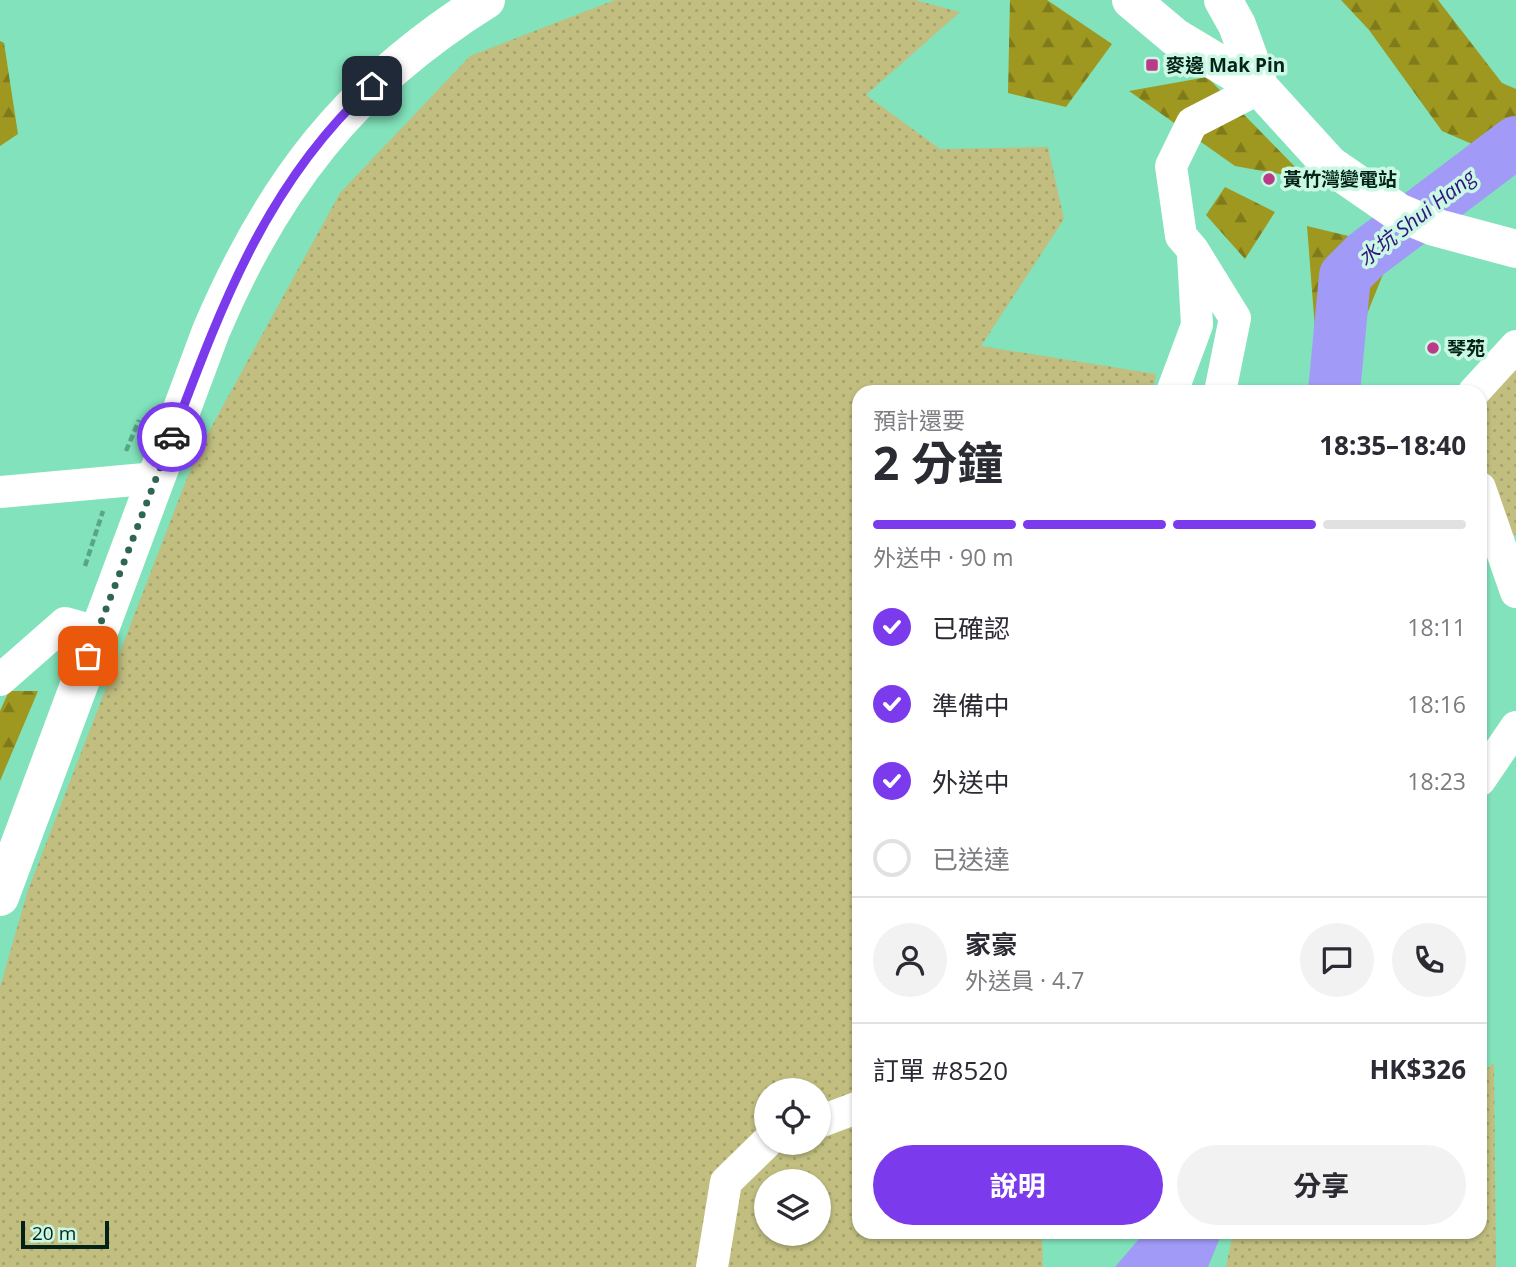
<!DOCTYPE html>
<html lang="zh-TW">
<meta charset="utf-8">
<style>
:root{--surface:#fff;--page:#f2f2f3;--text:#2b2b33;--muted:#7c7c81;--line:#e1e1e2;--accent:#7c3aed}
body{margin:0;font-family:"Open Sans","Noto Sans TC",sans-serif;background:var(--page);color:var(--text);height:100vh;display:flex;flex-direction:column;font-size:26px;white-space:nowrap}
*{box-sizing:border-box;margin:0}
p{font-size:23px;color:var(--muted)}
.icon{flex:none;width:38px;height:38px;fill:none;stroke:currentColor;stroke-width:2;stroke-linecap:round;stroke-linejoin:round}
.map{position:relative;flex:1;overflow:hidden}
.details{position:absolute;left:852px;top:385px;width:635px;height:854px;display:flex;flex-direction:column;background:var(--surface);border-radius:21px;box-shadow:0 2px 5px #0004}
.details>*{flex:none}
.buttons{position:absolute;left:754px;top:1078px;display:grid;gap:14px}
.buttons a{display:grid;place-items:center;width:77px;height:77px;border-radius:50%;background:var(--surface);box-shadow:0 2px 5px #0004;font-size:35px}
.scale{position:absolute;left:21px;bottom:18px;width:88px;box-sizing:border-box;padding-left:7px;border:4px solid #042318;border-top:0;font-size:19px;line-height:24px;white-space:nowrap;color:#042318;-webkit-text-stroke:5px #cbf8e4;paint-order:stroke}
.pin{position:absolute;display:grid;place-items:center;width:60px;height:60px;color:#fff;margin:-30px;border-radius:14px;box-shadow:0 4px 10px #0006}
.courier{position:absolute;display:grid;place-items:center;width:70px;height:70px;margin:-35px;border:5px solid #7c3aed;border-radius:50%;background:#fff;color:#222;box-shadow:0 2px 9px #0007}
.head em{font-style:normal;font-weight:700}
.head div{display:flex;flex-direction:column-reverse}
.head{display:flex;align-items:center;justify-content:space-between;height:119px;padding:0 21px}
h1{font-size:46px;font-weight:700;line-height:52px}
.bar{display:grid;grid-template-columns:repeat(4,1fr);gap:10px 7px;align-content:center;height:84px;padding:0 21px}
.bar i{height:9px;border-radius:5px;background:var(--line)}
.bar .selected{background:var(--accent)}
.bar p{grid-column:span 4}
.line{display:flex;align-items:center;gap:18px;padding:0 21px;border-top:2px solid var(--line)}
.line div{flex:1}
.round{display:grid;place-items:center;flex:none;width:74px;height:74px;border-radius:37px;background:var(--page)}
ol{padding:0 21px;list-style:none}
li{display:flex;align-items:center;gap:21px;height:77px}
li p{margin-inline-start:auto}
li .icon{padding:7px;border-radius:50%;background:var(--accent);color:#fff;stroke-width:4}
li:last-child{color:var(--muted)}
li i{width:38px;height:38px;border:4px solid var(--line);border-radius:50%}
.button{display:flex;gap:14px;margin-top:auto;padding:14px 21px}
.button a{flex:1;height:80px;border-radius:42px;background:var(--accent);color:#fff;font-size:28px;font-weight:700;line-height:80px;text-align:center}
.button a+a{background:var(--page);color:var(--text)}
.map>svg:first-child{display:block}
.grass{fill:url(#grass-dots);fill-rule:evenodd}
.forest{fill:url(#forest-firs)}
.water{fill:#a19bf7}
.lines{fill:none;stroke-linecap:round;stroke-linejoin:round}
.river{stroke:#a19bf7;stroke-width:52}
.path{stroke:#59a587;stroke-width:4.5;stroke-dasharray:7 3.5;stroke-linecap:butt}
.minor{stroke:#fff;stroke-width:32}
.secondary{stroke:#fff;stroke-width:38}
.done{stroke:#306651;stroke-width:7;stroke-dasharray:0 12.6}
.route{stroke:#7c3aed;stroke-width:9}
.poi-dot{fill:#b93b8a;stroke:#cbf8e4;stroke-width:2.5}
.labels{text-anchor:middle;stroke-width:7;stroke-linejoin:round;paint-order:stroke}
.poi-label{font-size:19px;font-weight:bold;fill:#042318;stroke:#cbf8e4;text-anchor:start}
.water-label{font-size:21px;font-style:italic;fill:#32147e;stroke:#cbf8e4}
</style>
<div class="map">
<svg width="1516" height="1267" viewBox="0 0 1516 1267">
<defs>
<pattern id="grass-dots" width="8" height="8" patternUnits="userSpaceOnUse" patternTransform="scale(1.75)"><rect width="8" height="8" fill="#c1be80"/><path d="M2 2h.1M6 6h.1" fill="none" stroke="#a4a36e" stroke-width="1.8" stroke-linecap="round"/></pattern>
<pattern id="forest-firs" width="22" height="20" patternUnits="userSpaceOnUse" patternTransform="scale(1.75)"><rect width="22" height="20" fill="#9e9720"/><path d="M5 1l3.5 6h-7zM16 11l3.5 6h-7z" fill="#7f7b1b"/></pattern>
</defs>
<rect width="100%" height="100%" fill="#81e2bb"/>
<path class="grass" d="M615,0H915L960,12L866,95L940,149L1048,147L1064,219L981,346L1156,374L1153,392H859V1232H1042L1043,1267H0V987L28,890L196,455L340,193L470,56ZM766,1090H819V1143H766ZM766,1181H819V1234H766Z
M1516,364V535L1481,532L1480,408L1495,379Z
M1494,1063L1496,1267H1226L1233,1232H1480L1481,1073Z"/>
<path class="forest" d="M1010,0H1047L1112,44L1066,107L1008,93Z
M1341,0H1438L1502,83L1516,89V163L1442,131L1369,30Z
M0,41L4,43L18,134L0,146Z
M1207,77L1307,179L1235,166L1129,91Z
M1225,187L1275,212L1245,259L1206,215Z
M1307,226L1394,247L1338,386L1340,392H1315L1316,342Z
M9,691H38L0,781V711Z"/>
<path class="water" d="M1145,1232H1217L1221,1235L1208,1267H1115Z"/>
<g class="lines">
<path class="river" d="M1334,392L1345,276L1366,255L1516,142"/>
<path class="path" d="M126,451L139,420
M85,566L103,511"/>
<path class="minor" d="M1172,392L1197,325L1193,255
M1220,392L1235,318L1193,250L1181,236L1171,166L1192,123L1260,88
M1474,392L1516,346
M1480,488L1516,592
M0,492L156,478
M0,680L65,623L97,632
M1480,780L1516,727
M819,1122L859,1107
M712,1267L726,1182L766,1143"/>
<path class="secondary" d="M1131,0L1175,37L1260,88L1330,165L1398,212L1434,227L1516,249
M1223,0L1237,25L1260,88
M0,897L211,331C273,185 350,85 486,0"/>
</g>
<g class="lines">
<path class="done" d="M88,656L172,437"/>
<path class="route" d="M172,437C221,307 266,183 372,86"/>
</g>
<g class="poi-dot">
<rect x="1145" y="58" width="14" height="14" rx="3.5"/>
<circle cx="1269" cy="179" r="7"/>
<circle cx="1433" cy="348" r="7"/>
</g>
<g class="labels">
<g class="poi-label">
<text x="1166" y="72">麥邊 Mak Pin</text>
<text x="1283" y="186">黃竹灣變電站</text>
<text x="1447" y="355">琴苑</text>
</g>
<g class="water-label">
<text transform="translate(1417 218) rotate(-38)" y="7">水坑 Shui Hang</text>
</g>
</g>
</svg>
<div class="buttons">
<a><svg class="icon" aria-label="locate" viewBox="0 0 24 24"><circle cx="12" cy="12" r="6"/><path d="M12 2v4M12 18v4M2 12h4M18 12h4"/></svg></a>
<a><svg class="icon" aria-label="layers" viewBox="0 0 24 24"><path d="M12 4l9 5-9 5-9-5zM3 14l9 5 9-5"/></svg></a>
</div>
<div class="scale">20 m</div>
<div class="pin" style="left:88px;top:656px;background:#ea580c"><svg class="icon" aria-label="bag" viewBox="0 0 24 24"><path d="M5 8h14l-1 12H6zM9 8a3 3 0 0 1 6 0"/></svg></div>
<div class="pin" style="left:372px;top:86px;background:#1f2937"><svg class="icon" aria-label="home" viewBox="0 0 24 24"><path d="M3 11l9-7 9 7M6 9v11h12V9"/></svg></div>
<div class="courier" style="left:172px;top:437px"><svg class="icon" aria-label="car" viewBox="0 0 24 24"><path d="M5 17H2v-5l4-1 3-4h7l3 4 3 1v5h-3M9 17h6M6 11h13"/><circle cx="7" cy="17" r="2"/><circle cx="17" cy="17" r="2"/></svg></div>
<section class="details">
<div class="head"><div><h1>2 分鐘</h1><p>預計還要</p></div><em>18:35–18:40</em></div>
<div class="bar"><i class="selected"></i><i class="selected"></i><i class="selected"></i><i></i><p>外送中 · 90 m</p></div>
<ol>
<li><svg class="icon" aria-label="check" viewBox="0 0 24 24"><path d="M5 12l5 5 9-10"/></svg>已確認<p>18:11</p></li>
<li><svg class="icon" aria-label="check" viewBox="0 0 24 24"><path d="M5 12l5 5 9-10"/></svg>準備中<p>18:16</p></li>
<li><svg class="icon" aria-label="check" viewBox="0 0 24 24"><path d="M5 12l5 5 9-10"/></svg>外送中<p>18:23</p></li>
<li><i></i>已送達</li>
</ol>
<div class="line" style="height:126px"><a class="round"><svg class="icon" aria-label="person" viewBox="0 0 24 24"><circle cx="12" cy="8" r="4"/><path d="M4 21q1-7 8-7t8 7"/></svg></a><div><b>家豪</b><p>外送員 · 4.7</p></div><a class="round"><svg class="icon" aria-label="chat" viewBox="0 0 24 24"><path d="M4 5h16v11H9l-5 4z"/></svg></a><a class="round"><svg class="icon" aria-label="phone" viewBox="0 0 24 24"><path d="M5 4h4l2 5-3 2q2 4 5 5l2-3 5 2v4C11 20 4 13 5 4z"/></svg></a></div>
<div class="line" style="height:91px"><div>訂單 #8520</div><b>HK$326</b></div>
<div class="button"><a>說明</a><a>分享</a></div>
</section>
</div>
